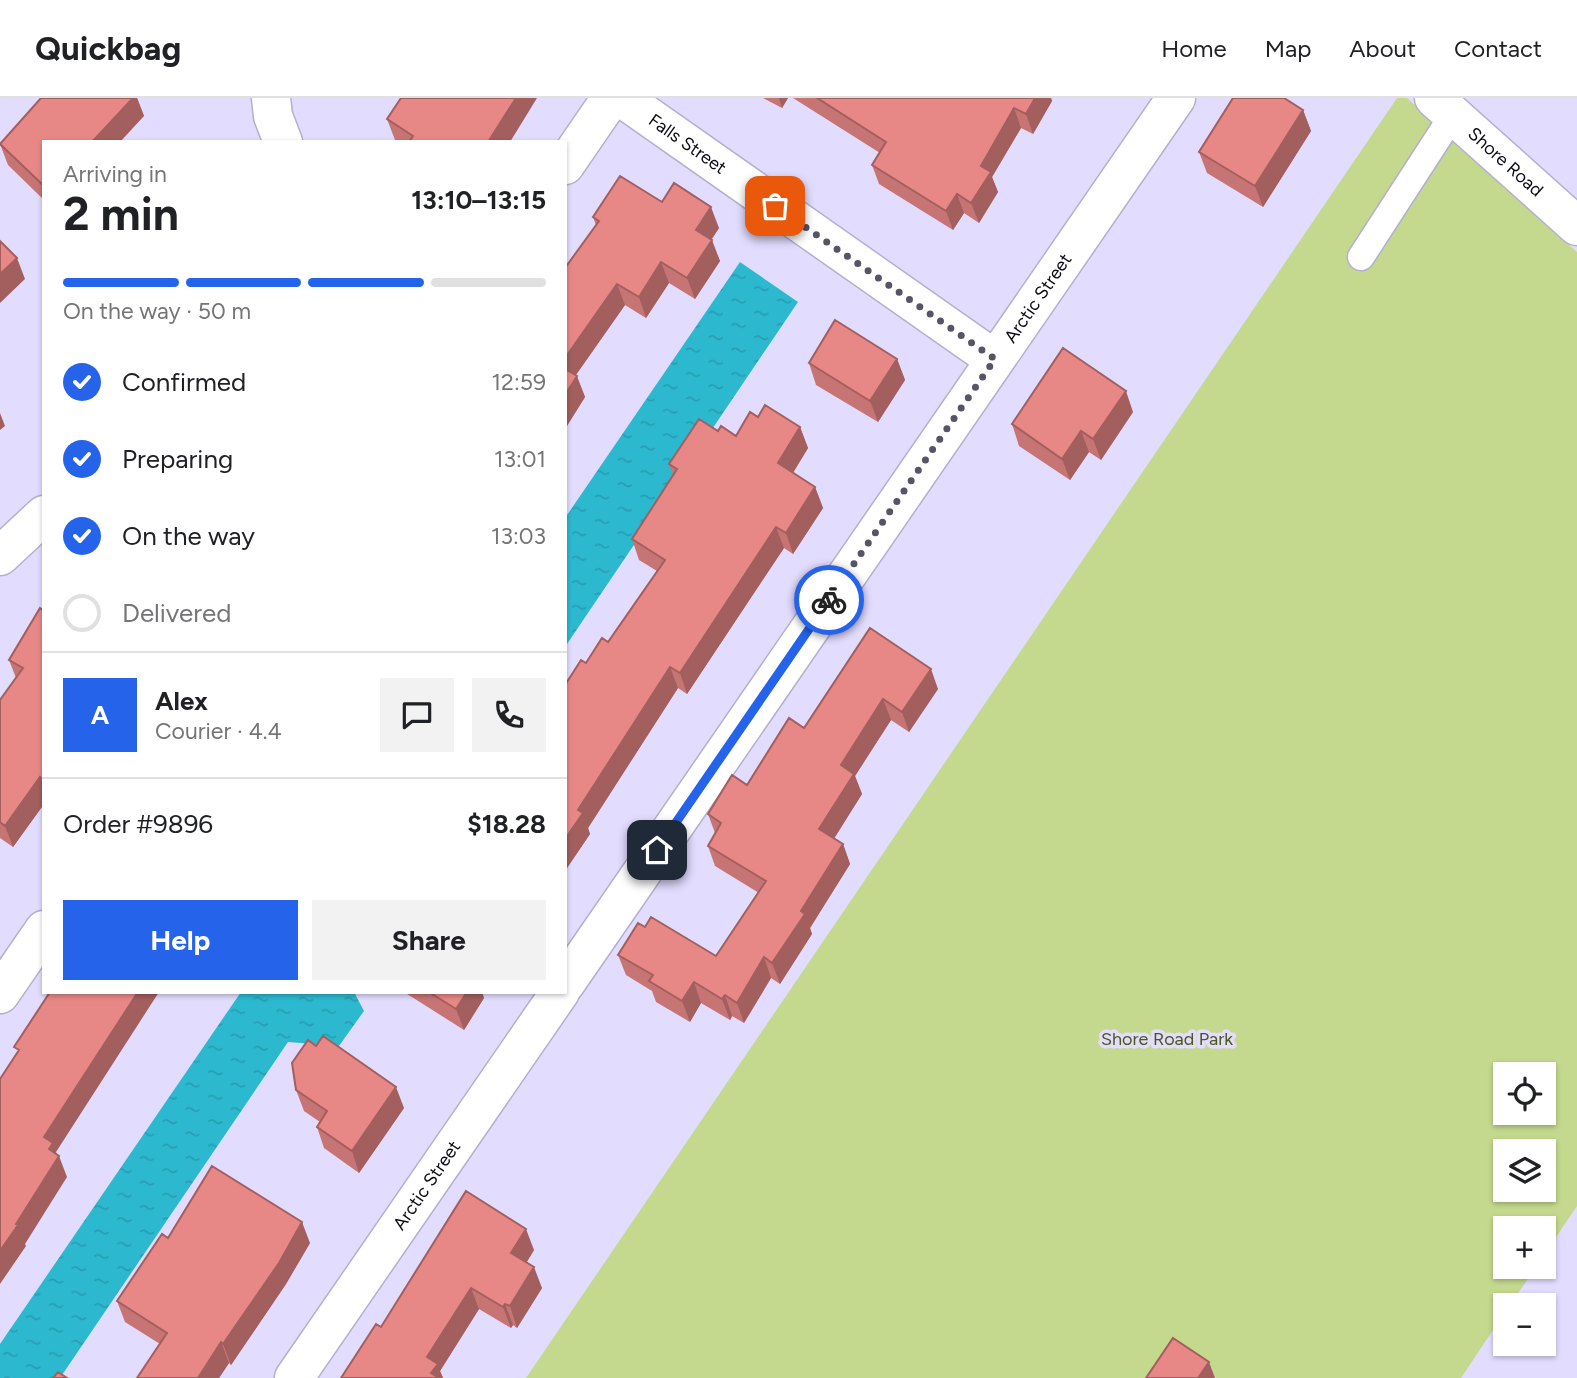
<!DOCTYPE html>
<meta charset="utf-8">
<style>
:root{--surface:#fff;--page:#f2f2f2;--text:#202124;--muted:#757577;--line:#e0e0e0;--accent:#2563eb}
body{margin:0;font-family:Figtree,sans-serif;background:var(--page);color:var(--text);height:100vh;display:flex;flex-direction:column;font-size:26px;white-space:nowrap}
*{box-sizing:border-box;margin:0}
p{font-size:23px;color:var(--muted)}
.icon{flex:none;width:38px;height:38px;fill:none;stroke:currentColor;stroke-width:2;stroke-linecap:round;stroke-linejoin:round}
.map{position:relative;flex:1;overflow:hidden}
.panel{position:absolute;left:42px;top:42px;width:525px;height:854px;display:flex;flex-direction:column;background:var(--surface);border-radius:0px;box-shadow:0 2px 5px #0004}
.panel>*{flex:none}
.controls{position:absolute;left:1493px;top:964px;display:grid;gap:14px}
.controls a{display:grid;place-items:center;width:63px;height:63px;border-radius:0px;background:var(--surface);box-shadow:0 2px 5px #0004;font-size:35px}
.pin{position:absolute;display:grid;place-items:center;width:60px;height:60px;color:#fff;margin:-30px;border-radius:14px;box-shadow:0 4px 10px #0006}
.courier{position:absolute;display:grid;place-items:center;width:70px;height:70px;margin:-35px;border:5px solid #2563eb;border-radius:50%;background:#fff;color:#222;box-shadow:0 2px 9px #0007}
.overview em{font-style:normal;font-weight:700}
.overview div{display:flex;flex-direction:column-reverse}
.overview{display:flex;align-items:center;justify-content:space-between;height:119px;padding:0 21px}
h1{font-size:46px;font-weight:700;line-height:52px}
.bar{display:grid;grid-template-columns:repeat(4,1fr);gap:10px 7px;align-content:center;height:84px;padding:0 21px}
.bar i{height:9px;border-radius:5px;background:var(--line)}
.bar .current{background:var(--accent)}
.bar p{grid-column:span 4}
.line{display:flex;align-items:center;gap:18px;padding:0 21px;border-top:2px solid var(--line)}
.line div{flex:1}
.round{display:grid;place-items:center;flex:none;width:74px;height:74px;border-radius:0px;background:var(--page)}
ol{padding:0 21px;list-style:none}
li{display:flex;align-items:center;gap:21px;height:77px}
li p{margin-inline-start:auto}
li .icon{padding:7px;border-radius:50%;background:var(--accent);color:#fff;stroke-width:4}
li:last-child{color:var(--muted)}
li i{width:38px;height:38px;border:4px solid var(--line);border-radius:50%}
.primary-button{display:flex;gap:14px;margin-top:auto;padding:14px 21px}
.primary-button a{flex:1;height:80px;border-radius:0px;background:var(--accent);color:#fff;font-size:28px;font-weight:700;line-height:80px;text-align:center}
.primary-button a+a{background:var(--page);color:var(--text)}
header{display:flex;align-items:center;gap:42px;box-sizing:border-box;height:98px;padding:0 35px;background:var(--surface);border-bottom:2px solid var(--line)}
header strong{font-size:33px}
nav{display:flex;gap:38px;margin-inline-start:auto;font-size:24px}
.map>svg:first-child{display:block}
.green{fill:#c5d98e;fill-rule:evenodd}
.water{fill:url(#water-ripples)}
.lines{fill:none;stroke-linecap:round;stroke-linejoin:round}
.service-casing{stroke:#b5afcf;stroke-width:29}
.minor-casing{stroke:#b5afcf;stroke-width:41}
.tertiary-casing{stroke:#b5afcf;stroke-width:41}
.service{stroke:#fff;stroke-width:26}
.minor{stroke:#fff;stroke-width:38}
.tertiary{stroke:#fff;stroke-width:38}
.wall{fill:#c77574}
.shaded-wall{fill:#a25f5e}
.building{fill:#e78887;stroke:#a25f5e;stroke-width:2}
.done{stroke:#575466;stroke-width:7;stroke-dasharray:0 12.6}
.route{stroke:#2563eb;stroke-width:9}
.labels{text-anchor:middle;stroke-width:7;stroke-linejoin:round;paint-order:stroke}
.street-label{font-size:18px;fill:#0c0a14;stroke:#e2dcfe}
.park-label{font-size:18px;fill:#4b5819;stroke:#e2dcfe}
</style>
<header>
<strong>Quickbag</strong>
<nav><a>Home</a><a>Map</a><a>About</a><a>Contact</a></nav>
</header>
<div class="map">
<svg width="1577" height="1280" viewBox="0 0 1577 1280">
<defs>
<pattern id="water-ripples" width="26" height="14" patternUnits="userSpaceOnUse" patternTransform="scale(1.75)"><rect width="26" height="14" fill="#2cb9d0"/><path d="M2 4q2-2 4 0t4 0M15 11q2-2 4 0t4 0" fill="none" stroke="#269eb2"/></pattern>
</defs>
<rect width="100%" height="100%" fill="#e2dcfe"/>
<path class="green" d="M1397,0H1407L1577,154V1108L1544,1157V1130H1505V1169H1536L1510,1207L1505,1208V1214L1461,1280H526ZM1505,976H1544V1015H1505ZM1505,1054H1544V1092H1505Z"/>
<path class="water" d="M740,164L798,204L565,549V420Z
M241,894H354L364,913L339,948L288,944L60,1280H0V1246Z"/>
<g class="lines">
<defs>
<path id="service" d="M1361,159L1453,17"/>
<g id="minor">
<path d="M271,0L273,18L283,44"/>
<path id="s1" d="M622,0L994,261"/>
<path d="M565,67L611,0"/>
<path d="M0,458L44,417"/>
<path id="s2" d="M565,886L1176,0"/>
<path d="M0,896L44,832"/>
<path id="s3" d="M294,1280L560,894"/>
</g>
<g id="tertiary">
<path id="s4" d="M1434,0L1577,128"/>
</g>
</defs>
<use href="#service" class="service-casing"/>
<use href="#minor" class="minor-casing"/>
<use href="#tertiary" class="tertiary-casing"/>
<use href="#service" class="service"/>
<use href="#minor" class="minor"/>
<use href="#tertiary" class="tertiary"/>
</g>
<path class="wall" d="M41,0H137L144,18L44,44V102L8,67L0,46Z
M763,0H788L782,10Z
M793,0H1051L1052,3L1033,36L1021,30L992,79L998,94L979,125L964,115L953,132L879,86L872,67L880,55Z
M1303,12L1311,33L1263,109L1207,75L1199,54Z
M387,21L510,44H397L395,42Z
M662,104L719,130L711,142L720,163L695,201L669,185L646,220L625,207L576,277L585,299L565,331V170L596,127L593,119Z
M897,261L905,282L878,324L816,287L809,265Z
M1133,314L1101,362L1089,354L1070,382L1019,348L1012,326Z
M758,319L800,329L808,350L793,375L815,389L823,410L793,456L784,450L687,596L678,590L588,730L590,736L565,773L586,565L608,544L657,473L639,462L632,441L673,376L669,366L718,333L736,338Z
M44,513V706L13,749L0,740V602L16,580L9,562Z
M870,530L938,591L909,634L891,622L855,678L862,696L834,740L843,746L850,766L810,830L812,836L780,886L771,880L744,925L732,918L730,922L701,905L690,924L656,904L652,893L626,877L618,857L645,829L716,858L759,795L715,768L708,748L715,735L708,716L747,687L804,630Z
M404,894H482L484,900L464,932Z
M296,992L404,1010L359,1075L324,1050L317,1029L320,1024L304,1013Z
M168,1140L310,1145L286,1186L231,1267L229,1265L219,1280H137L160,1246L125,1224L117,1203Z
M534,1152L527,1164L542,1190L517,1230L513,1227L511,1230L479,1211L440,1273L443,1280H341L381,1229Z"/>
<path class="shaded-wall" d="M133,0H137L144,18L120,44H92Z
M516,0H537L510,44H488Z
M779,0H788L782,10Z
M1035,0H1051L1052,3L1033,36L1026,16Z
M1014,10L1021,30L992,79L998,94L979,125L971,105L981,68Z
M1303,12L1311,33L1263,109L1255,88Z
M957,96L964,115L953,132L946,113Z
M711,109L719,130L704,153L696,132Z
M712,142L720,163L695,201L687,180Z
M17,160L25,181L0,205V176Z
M661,164L669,185L646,220L639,199Z
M617,186L625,207L568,288L565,282V260Z
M897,261L905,282L878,324L870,303Z
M577,278L585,299L565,331V297Z
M1126,293L1133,314L1101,362L1093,341Z
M0,315L5,328L0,332Z
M800,329L808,350L786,386L778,365Z
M1081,333L1089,354L1070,382L1062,361Z
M815,389L823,410L793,456L786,435Z
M776,429L784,450L687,596L680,575Z
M670,569L678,590L588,730L590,736L565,773V741L578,712Z
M931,571L938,591L909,634L902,614Z
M883,601L891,622L855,678L862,696L827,752L819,731L841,667Z
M40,679L44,689V706L13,749L5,728Z
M843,746L850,766L810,830L812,836L780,886L772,865L801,813Z
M764,859L771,880L744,925L737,905Z
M694,884L701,905L690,924L682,903Z
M138,894H159L56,1054L58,1059L59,1058L67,1079L25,1146L26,1148L0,1186V1153L16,1126L44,1039Z
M467,894H482L484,900L464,932L456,911Z
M725,897L732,918L730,922L722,901Z
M396,989L404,1010L359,1075L352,1053Z
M302,1124L310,1145L286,1186L231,1267L223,1246Z
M526,1131L534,1152L519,1176L511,1155Z
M534,1169L542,1190L517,1230L510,1208Z
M471,1190L479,1211L440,1273L443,1280H433L427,1259Z
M505,1206L513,1227L511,1230L503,1209Z
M221,1244L229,1265L219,1280H198Z
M1209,1264L1215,1280H1198Z"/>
<path class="building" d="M41,0H133L92,44H44V88L0,46Z
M401,0H516L488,44H409L413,38L387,21Z
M817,0H1035L1026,16L1014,10L981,68L991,74L971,105L957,96L946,113L872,67L886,44Z
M1233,0H1284L1303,12L1255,88L1199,54Z
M620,78L662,104L674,85L711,109L696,132L712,142L687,180L661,164L639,199L617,186L565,260V170L599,123L593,119Z
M0,143L17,160L0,176Z
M835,222L897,261L870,303L809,265Z
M1063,250L1126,293L1093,341L1081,333L1062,361L1012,326Z
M565,271L577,278L565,297Z
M765,307L800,329L778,365L815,389L786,435L776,429L680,575L670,569L578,712L583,715L565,741V587L581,562L586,565L602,540L608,544L665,462L632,441L677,371L669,366L699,321L718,333L721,328L736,338L750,314L758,319Z
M40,510L44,513V682L40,679L5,728L0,724V602L23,570L9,562Z
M870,530L931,571L902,614L883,601L841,667L854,676L819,731L843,746L801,813L805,816L772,865L764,859L737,905L725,897L722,901L694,884L682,903L649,883L653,877L618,857L638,825L645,829L651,819L716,858L766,783L708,748L721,725L708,716L732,677L747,687L789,620L804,630Z
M50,894H138L44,1039L53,1045L49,1051L59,1058L16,1126L18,1127L0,1153V981L19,952L14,949Z
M429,894H467L456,911Z
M323,938L396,989L352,1053L317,1029L327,1013L296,992L292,965L308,942L316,948Z
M212,1068L302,1124L279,1165L223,1246L221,1244L198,1280H137L167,1235L117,1203L162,1136L168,1140Z
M466,1093L526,1131L511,1155L534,1169L510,1208L505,1206L503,1209L471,1190L427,1259L438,1266L431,1275L439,1280H341L376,1226L381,1229Z
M1173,1240L1209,1264L1198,1280H1146Z
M58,1274L67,1280H53Z"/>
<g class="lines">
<path class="done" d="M775,108L995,261L829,502"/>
<path class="route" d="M657,752L829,502"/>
</g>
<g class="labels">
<g class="street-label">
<text dy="6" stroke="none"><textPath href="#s1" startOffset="80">Falls Street</textPath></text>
<text dy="6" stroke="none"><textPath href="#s4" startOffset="96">Shore Road</textPath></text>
<text dy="6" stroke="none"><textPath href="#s2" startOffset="833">Arctic Street</textPath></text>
<text dy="6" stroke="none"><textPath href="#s3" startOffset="234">Arctic Street</textPath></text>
</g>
<g class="park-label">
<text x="1167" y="947">Shore Road Park</text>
</g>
</g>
</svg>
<div class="controls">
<a><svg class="icon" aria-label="locate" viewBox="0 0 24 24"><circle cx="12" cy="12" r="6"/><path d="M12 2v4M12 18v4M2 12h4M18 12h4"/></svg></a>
<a><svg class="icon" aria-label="layers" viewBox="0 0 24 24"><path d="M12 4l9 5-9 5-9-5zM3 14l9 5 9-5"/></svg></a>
<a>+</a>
<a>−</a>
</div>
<div class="pin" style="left:775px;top:108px;background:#ea580c"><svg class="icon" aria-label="bag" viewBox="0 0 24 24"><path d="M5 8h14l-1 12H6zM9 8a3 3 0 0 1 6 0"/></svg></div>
<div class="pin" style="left:657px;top:752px;background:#1f2937"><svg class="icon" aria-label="home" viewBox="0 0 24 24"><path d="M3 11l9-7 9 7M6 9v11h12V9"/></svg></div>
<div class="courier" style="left:829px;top:502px"><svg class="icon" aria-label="bike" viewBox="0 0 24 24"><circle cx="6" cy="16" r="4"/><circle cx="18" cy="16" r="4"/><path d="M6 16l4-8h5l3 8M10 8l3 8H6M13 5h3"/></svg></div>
<section class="panel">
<div class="overview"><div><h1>2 min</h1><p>Arriving in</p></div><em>13:10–13:15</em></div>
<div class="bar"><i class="current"></i><i class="current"></i><i class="current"></i><i></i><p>On the way · 50 m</p></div>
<ol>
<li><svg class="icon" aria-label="check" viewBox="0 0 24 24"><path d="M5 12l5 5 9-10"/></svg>Confirmed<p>12:59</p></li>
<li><svg class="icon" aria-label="check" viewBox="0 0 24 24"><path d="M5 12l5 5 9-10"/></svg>Preparing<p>13:01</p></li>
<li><svg class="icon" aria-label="check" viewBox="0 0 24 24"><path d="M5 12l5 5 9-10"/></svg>On the way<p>13:03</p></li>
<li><i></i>Delivered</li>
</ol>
<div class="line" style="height:126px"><b class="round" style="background:var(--accent);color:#fff">A</b><div><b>Alex</b><p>Courier · 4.4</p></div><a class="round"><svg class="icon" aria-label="chat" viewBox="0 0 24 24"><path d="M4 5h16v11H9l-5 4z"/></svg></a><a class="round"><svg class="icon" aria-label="phone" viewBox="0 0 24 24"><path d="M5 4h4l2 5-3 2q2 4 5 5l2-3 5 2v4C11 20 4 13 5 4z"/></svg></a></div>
<div class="line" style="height:91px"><div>Order #9896</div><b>$18.28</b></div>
<div class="primary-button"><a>Help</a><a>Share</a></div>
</section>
</div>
